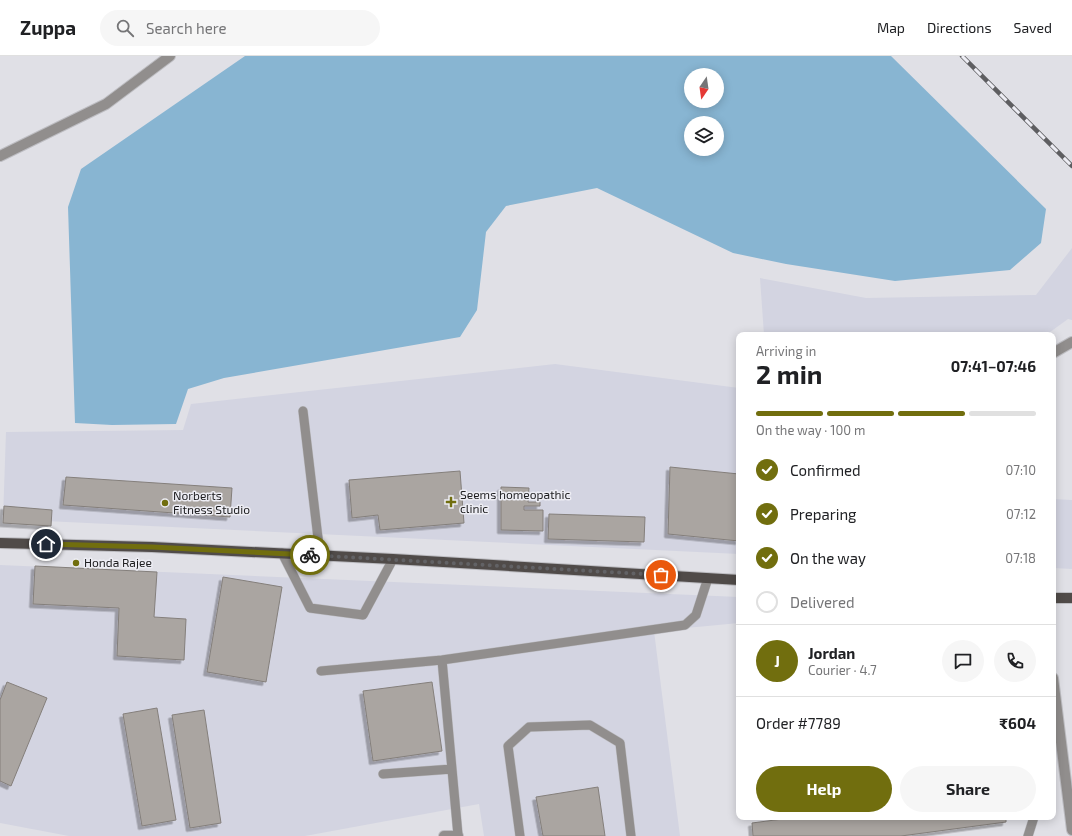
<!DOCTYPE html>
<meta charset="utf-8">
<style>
:root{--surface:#fff;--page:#f6f6f6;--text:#202124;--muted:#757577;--line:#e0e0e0;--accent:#716e0e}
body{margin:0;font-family:"Exo 2",sans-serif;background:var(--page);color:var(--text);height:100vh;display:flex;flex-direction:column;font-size:15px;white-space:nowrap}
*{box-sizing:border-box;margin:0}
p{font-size:13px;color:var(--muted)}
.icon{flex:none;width:22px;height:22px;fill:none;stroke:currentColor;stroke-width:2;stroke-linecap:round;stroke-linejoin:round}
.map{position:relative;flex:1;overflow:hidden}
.drawer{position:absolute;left:736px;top:276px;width:320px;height:488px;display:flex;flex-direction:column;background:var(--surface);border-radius:8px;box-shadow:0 2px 10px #0003}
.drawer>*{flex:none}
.needle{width:26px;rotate:193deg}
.fabs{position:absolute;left:684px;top:12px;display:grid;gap:8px}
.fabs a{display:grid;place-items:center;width:40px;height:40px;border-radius:50%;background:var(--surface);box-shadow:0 2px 10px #0003;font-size:20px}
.pin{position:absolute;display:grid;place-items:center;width:34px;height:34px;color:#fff;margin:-17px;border:2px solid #fff;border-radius:50%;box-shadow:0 1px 4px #0007}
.courier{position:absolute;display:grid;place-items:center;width:40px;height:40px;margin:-20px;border:3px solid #716e0e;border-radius:50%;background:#fff;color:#222;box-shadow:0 1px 5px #0007}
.headline em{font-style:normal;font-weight:700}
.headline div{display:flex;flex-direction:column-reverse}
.headline{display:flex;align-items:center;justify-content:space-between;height:68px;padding:0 20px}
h1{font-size:26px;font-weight:700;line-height:30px}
.bar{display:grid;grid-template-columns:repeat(4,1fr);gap:6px 4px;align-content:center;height:48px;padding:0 20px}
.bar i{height:5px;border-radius:3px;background:var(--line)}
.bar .current{background:var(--accent)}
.bar p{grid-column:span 4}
.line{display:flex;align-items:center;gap:10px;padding:0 20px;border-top:1px solid var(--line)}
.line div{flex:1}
.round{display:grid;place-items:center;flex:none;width:42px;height:42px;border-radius:21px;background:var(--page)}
ol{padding:0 20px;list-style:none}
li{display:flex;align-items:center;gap:12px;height:44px}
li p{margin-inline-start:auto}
li .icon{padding:4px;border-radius:50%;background:var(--accent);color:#fff;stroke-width:4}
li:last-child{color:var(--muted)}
li i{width:22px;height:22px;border:2px solid var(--line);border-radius:50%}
.action{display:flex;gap:8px;margin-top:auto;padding:8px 20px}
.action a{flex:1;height:46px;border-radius:24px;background:var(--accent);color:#fff;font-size:16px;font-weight:700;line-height:46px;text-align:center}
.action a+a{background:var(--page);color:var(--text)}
header{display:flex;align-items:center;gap:24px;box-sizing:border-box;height:56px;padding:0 20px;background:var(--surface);border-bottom:1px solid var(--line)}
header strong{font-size:19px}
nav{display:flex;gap:22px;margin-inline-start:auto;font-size:14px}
.search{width:280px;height:36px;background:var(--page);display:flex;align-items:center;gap:10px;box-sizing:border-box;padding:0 14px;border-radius:22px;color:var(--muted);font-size:15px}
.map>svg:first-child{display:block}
.built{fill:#d3d4e1}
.water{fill:#88b5d2;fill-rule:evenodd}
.building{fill:#aaa5a1;stroke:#847f7b;filter:url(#shadow)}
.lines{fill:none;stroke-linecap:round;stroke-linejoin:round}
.lane-casing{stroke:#bdbdc2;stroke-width:10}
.street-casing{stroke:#bdbdc2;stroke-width:12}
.primary-casing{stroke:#bdbdc2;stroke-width:12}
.lane{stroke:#918e8d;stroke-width:9}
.street{stroke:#918e8d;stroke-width:10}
.primary{stroke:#504b49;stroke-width:10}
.rail-casing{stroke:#5e5e61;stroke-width:4.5}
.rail{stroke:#ededf4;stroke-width:3;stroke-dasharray:9;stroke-linecap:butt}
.done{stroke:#626265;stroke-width:4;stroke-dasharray:0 7.2}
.route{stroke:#716e0e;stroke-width:5}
.poi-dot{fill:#716e0e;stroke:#ededf4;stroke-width:1.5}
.labels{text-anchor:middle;stroke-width:3;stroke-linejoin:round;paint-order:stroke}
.poi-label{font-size:12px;fill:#1e1e20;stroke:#ededf4;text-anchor:start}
</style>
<header>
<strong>Zuppa</strong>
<div class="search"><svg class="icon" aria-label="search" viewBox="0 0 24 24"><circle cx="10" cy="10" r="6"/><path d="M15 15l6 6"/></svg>Search here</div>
<nav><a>Map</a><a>Directions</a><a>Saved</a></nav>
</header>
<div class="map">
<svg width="1072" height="780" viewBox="0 0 1072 780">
<defs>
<filter id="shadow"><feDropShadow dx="-3.5" dy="3.5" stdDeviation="0" flood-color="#0004"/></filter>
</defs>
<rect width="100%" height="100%" fill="#e0e0e6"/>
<path class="built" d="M1072,192V264L1068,263L1046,279H764L760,222L866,242L1036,239Z
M555,308L739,332V498L3,463L6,376L183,374L191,348Z
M1053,443L1072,444V513L1053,512Z
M0,509L739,541V567L654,575L680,780H484L479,748L305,780H69L0,767Z"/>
<path class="water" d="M245,0H891L1046,153L1041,187L1010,214L895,225L786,208L733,197L597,132L506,150L486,176L477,254L460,281L224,322L188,333L176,368L112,369L75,367L68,151L81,113ZM691,19H717V45H691ZM691,67H717V93H691Z"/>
<path class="building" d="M670,411L739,418V485L668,478Z
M460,415L464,467L380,474L378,459L352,462L349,424Z
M66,421L232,432L230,461L63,449Z
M501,431L529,432L528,446H540V450H524V454H543V475L501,474Z
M4,450L52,454L51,470L3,467Z
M549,458L645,461L644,486L548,483Z
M35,510L157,516L154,561L186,563L184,604L117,600L119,552L33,548Z
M223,521L282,531L266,626L207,616Z
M7,626L47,642L11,730L0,725V644Z
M432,626L442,695L373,705L363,635Z
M157,652L176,764L142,770L123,658Z
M204,654L221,767L190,772L172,659Z
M598,731L605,780H543L536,741Z
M798,761H1006V766L901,780H753L752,767Z"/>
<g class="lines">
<defs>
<path id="lane" d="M303,355L320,499
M282,497L310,552L363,559L393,503
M442,604L458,779
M321,615L442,604L685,569L696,559L708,522
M383,718L452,713
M520,780L508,690L529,671L590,669L620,687L631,780
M1028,780L1034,761"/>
<path id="street" d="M0,100L106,48L170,0
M1053,297L1072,286
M1053,622L1072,774
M444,780H458"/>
<path id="primary" d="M0,487L152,491L393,503L739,524
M1053,542H1072"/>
</defs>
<use href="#lane" class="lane-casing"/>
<use href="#street" class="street-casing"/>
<use href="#primary" class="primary-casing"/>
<use href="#lane" class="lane"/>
<use href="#street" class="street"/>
<use href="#primary" class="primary"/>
<defs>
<path id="rail" d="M962,0L1072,110"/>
</defs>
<use href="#rail" class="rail-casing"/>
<use href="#rail" class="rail"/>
</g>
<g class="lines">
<path class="done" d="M310,499L661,519"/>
<path class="route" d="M46,488L152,491L310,499"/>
</g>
<g class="poi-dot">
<path d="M449 440h4v4h4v4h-4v4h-4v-4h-4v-4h4z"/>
<circle cx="165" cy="447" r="4"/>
<circle cx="76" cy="507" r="4"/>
</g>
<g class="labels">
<g class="poi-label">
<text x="460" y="443">Seems homeopathic<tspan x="460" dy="14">clinic</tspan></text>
<text x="173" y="444">Norberts<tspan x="173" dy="14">Fitness Studio</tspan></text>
<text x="84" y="511">Honda Rajee</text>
</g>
</g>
</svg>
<div class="fabs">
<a><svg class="needle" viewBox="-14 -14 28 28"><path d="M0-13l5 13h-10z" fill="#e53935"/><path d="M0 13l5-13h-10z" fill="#757577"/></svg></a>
<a><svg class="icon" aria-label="layers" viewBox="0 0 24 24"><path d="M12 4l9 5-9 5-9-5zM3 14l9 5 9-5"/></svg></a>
</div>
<div class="pin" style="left:661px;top:519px;background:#ea580c"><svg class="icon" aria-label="bag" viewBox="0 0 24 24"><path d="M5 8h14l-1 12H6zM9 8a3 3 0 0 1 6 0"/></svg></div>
<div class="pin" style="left:46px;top:488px;background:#1f2937"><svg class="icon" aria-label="home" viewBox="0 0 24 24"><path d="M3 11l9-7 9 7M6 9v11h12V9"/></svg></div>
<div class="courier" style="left:310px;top:499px"><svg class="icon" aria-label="bike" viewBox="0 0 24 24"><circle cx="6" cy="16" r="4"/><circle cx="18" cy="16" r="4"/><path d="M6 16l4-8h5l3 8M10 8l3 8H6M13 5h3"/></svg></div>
<section class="drawer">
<div class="headline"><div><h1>2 min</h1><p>Arriving in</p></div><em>07:41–07:46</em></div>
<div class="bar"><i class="current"></i><i class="current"></i><i class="current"></i><i></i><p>On the way · 100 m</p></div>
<ol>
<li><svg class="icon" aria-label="check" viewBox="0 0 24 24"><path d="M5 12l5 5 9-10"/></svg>Confirmed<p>07:10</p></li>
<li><svg class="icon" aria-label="check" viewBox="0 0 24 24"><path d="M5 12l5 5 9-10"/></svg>Preparing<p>07:12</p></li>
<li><svg class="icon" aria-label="check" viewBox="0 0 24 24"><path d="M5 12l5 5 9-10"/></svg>On the way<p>07:18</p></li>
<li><i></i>Delivered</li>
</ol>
<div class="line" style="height:72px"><b class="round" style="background:var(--accent);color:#fff">J</b><div><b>Jordan</b><p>Courier · 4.7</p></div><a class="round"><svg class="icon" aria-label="chat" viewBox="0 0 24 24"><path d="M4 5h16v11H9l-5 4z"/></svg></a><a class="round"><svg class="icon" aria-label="phone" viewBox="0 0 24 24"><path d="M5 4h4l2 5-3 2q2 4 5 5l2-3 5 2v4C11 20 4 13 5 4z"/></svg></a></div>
<div class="line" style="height:52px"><div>Order #7789</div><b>₹604</b></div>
<div class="action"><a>Help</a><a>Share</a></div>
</section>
</div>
